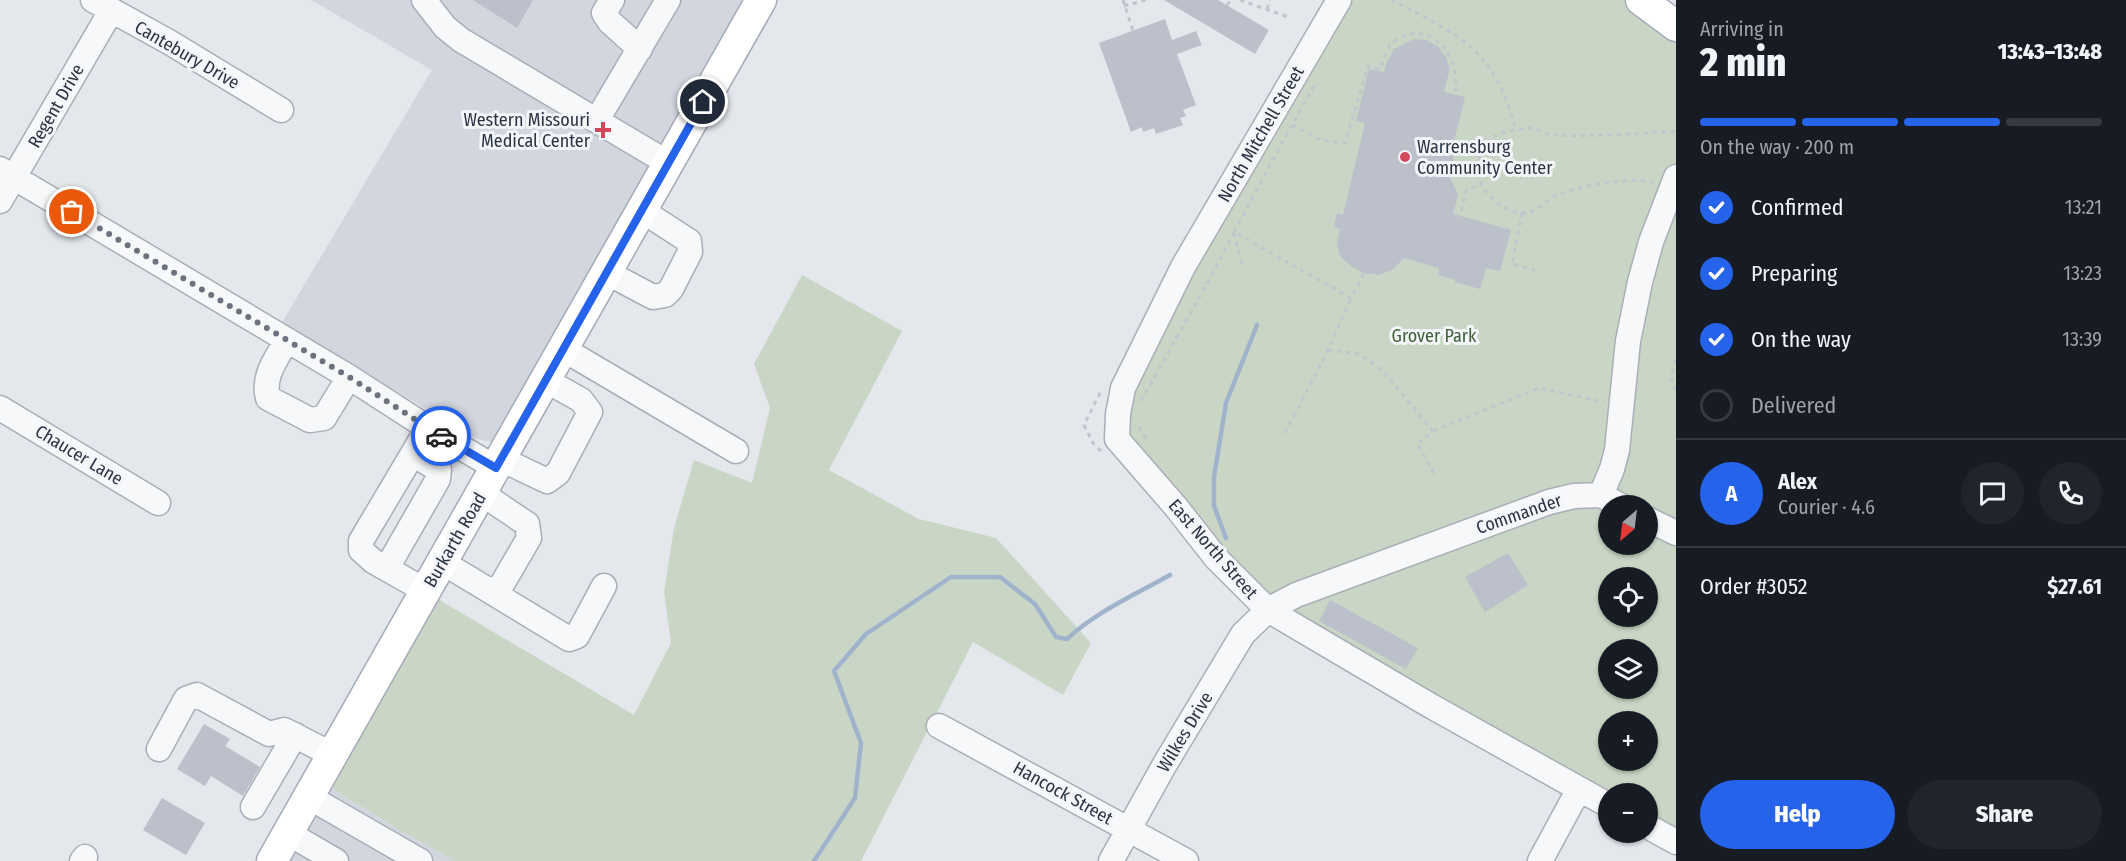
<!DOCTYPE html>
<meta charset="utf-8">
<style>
:root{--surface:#171b24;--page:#20242c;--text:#f1f3f6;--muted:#9ea1a6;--line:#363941;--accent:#2563eb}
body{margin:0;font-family:"Fira Sans Condensed",sans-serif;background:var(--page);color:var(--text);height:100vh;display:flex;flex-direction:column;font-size:22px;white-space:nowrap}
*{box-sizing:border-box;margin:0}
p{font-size:20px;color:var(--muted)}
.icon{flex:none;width:33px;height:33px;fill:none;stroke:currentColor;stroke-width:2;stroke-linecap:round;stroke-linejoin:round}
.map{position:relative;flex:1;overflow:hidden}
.side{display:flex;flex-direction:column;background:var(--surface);width:450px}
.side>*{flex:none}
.needle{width:39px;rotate:208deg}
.controls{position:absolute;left:1598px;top:495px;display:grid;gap:12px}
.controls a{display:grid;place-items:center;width:60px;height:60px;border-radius:50%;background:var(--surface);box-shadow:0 2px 4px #0004;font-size:30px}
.pin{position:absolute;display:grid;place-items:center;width:51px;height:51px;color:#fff;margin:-26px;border:3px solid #fff;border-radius:50%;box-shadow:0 2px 6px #0007}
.courier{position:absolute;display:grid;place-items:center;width:60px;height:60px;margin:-30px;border:4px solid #2563eb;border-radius:50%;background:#fff;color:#222;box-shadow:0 2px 8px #0007}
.headline em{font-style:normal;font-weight:800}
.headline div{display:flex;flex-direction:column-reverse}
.headline{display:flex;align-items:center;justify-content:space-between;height:102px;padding:0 24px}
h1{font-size:39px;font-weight:800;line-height:45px}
.bar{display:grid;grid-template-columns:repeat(4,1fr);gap:9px 6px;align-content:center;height:72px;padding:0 24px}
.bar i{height:8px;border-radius:4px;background:var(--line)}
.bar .on{background:var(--accent)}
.bar p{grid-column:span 4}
.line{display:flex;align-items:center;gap:15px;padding:0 24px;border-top:2px solid var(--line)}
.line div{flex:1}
.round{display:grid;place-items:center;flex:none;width:63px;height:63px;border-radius:32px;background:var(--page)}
ol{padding:0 24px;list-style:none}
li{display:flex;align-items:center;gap:18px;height:66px}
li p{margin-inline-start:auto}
li .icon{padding:6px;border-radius:50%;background:var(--accent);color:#fff;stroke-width:4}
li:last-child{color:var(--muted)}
li i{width:33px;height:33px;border:3px solid var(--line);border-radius:50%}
.primary-button{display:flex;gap:12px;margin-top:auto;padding:12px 24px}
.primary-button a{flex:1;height:69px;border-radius:36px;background:var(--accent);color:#fff;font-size:24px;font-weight:800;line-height:69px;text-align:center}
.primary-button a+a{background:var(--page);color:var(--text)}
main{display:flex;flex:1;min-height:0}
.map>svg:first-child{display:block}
.built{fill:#d2d6de}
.green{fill:#c9d6c5;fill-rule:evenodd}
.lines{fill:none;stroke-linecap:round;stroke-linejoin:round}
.stream{stroke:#9fb4cc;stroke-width:4.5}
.building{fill:#bbc0ca}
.minor-casing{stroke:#a9aeb7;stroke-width:27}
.major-casing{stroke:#a3abb8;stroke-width:33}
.path{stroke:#c2c5cb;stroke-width:3;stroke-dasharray:4.5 4.5;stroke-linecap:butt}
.minor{stroke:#f7f8fa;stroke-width:24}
.major{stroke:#fff;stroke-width:30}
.done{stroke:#6c737f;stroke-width:6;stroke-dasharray:0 10.8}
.route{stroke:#2563eb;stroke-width:8}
.poi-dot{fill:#d1495b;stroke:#f4f6f9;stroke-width:2}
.labels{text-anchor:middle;stroke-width:6;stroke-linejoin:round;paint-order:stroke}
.street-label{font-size:18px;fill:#2b3445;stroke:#f4f6f9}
.poi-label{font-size:18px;fill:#2b3445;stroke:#f4f6f9;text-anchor:end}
.park-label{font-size:18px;fill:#3f6138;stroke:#f4f6f9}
</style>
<main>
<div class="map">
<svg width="1676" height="861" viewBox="0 0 1676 861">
<rect width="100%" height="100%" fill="#e4e7ec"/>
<path class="built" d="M311,0H745L499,437L490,442L478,439L281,324L432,70Z
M328,786L398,829L455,861H285Z"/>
<path class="green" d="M1338,0H1641L1676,26V830L1647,814V794L1608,793L1268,610L1139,465L1118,414ZM1608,506H1647V544H1608ZM1608,578H1647V616H1608ZM1608,650H1647V688H1608ZM1608,722H1647V760H1608Z
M802,275L902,331L829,470L919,519L996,538L1091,643L1063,695L973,642L861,861H455L398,829L328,786L436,598L634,715L671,643L664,592L674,528L694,460L752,483L770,408L754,364Z"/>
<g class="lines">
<path class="stream" d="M1226,538L1214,506V477L1226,403L1257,325
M814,861L855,798L861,743L834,671L866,634L951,577H1000L1035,604L1056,637L1067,639C1096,612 1136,594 1170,575"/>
</g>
<path class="building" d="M473,0H533L517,28Z
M1164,0H1218L1269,30L1255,54Z
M1165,19L1172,40L1196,31L1202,45L1177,54L1196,105L1183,110L1186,116L1180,118L1183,125L1156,134L1154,128L1143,132L1142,127L1131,132L1099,43Z
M1414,39L1427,40L1437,46L1445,56L1450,68L1444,92L1465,97L1453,145L1456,146L1449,176L1458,195L1453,214L1511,230L1500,271L1486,268L1480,289L1455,282V280L1438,275L1439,268L1404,258L1392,270L1379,275L1364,273L1351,266L1340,256L1337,243L1340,229L1334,227L1337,213L1343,215L1365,123L1356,121L1369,69L1384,72L1387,62L1394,49Z
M1508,553L1528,585L1485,612L1465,577Z
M1330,600L1418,648L1406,669L1319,621Z
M204,724L230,739L225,746L260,767L243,796L211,776L205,786L177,769Z
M162,798L205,823L186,855L143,830Z"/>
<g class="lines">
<defs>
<path id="minor" d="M93,0L169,42L281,110
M424,0L445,27L461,40L668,163
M612,0L604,13L610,22L640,49
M1339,0L1183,267L1123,388L1118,414L1117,439L1176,507L1216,558L1268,610L1431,706L1608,805
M597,120L668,0
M0,169L349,377L428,428L496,468
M0,201L111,11
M606,272L653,297L665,295L671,289L690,252L689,241L641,210
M287,340C277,358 262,376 268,398L310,420L324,418L349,377
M563,349L736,451
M0,408L158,503
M501,459L547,481L558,473L590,412L581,400L545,380
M1601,495L1612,469L1617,450L1628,341L1640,282L1651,242L1676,177
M1647,519L1676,533
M442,562L490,591L501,586L529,538L527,524L481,493
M387,568L438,479L439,470L413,454
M426,591L373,561L361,550V541L428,428
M490,591L569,639L577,636L604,586
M939,726L1186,861
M159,749L186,699L197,695L269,734L284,730L333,755
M309,797L420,861
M253,807L295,735
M1647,826L1676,842
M288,833L336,861
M82,861L85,857
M1111,861L1165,764L1243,634L1268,610L1296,595L1549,502L1574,496L1601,495L1621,506
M1540,861L1579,789"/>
<path id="major" d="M1641,0L1676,26
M272,861L761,0"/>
</defs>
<use href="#minor" class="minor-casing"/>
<use href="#major" class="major-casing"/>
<path class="path" d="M1123,0L1133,31
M1240,0L1288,17
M1391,0C1419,14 1459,33 1480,56C1498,76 1510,105 1516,131
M1227,5L1231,0
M1124,6L1146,0
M1267,9L1270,0
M1314,86L1292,125L1321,140L1345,143L1368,66L1380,69C1383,62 1385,53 1389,47C1392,42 1399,38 1404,36C1439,23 1461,65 1455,94
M1292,125L1234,232L1351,298L1364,273
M1451,167L1477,169
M1653,184L1651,182C1628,177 1574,186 1553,197C1545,202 1539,210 1530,212C1507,218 1475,190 1478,167C1479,155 1484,141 1495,136C1504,131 1520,128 1531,128C1538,128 1544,134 1552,135C1593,137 1635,134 1676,131
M1522,213L1512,264L1535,270
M1459,220L1466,191L1480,184
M1234,233L1242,266
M1328,350L1360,354L1383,371L1433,431L1417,444L1434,473
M1676,360C1672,370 1669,381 1676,390
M1141,401L1208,282L1234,232
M1139,427L1146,439
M1433,431L1539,388L1604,402
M1285,433L1328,350L1351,298
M1101,451L1093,443L1084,425L1101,391
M1622,832L1631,837"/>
<use href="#minor" class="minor"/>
<use href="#major" class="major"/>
</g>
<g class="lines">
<path class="done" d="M72,212L349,377L441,436"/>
<path class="route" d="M441,436L496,468L703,102"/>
</g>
<g class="poi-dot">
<path d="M600 121h6v6h6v6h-6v6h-6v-6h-6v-6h6z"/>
<circle cx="1405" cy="157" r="6"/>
</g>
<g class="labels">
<g class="street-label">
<text transform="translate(187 55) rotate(30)" y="6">Cantebury Drive</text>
<text transform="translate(56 106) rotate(-60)" y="6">Regent Drive</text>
<text transform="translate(1261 134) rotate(-60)" y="6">North Mitchell Street</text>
<text transform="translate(79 455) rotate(31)" y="6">Chaucer Lane</text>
<text transform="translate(1519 514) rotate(-19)" y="6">Commander</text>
<text transform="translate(455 540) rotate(-60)" y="6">Burkarth Road</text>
<text transform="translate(1213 549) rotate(49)" y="6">East North Street</text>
<text transform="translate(1185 732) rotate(-59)" y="6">Wilkes Drive</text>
<text transform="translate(1063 793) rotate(29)" y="6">Hancock Street</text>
</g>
<g class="poi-label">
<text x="590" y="126">Western Missouri<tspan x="590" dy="21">Medical Center</tspan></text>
<text x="1417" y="153" text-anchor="start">Warrensburg<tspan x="1417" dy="21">Community Center</tspan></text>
</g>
<g class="park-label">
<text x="1434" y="342">Grover Park</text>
</g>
</g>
</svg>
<div class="controls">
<a><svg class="needle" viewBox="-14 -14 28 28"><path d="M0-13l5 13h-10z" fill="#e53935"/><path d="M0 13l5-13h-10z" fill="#9ea1a6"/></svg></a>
<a><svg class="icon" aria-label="locate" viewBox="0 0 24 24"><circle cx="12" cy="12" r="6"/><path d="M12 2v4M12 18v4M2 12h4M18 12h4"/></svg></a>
<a><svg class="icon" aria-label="layers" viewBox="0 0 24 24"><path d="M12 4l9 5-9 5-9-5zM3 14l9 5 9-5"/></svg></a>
<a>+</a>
<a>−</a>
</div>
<div class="pin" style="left:72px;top:212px;background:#ea580c"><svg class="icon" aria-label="bag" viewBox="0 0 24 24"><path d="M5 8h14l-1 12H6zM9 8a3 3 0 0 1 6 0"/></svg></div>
<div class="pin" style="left:703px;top:102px;background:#1f2937"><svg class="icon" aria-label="home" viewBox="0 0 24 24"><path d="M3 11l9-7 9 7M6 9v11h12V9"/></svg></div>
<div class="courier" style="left:441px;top:436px"><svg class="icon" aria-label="car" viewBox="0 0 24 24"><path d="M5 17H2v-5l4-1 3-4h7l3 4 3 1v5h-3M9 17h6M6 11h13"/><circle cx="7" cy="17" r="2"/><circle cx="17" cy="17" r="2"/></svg></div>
</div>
<section class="side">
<div class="headline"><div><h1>2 min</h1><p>Arriving in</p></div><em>13:43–13:48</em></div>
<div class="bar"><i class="on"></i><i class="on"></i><i class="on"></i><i></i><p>On the way · 200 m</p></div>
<ol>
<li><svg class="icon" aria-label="check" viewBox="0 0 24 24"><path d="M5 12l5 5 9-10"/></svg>Confirmed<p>13:21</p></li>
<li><svg class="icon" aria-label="check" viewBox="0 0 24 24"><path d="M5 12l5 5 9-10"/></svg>Preparing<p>13:23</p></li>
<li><svg class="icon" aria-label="check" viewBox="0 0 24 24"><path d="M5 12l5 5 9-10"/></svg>On the way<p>13:39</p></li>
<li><i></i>Delivered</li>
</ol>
<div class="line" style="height:108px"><b class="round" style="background:var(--accent);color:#fff">A</b><div><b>Alex</b><p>Courier · 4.6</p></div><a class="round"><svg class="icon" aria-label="chat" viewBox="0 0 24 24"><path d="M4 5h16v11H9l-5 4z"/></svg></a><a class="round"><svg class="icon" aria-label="phone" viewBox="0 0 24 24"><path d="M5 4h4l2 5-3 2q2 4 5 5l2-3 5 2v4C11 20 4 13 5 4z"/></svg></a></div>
<div class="line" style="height:78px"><div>Order #3052</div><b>$27.61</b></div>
<div class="primary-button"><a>Help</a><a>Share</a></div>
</section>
</main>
